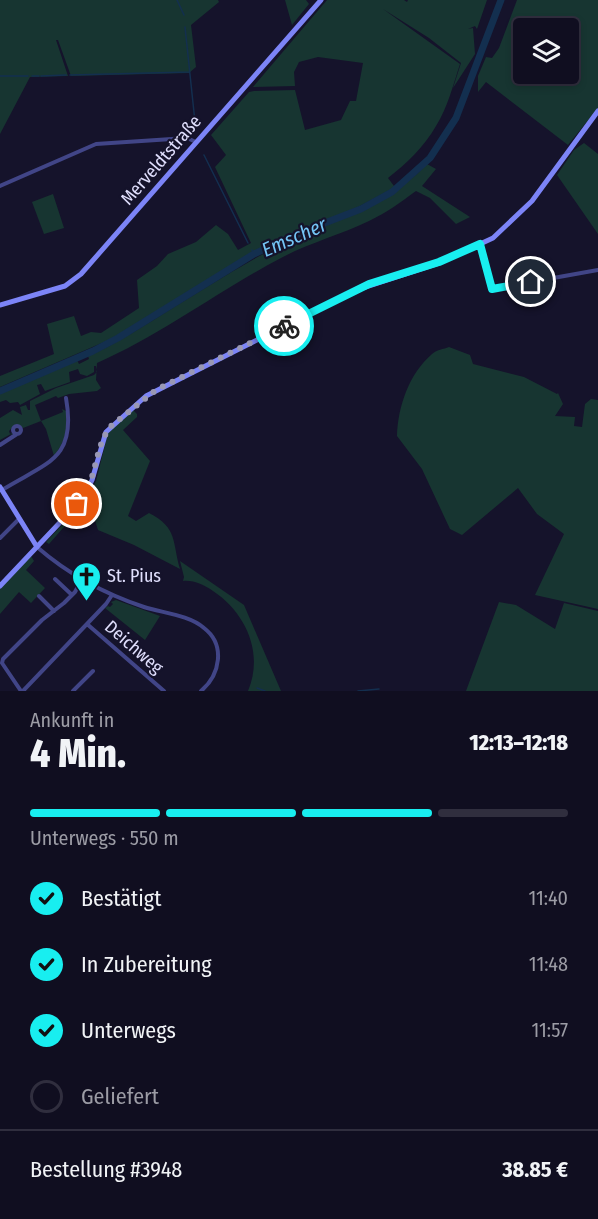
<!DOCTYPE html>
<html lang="de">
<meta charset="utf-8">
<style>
:root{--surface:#100e20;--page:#191729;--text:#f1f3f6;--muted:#9c9ca5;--line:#302e3e;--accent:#18eef0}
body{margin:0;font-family:"Fira Sans Condensed",sans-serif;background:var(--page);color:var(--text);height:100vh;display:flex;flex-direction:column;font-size:22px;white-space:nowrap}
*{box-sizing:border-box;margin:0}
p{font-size:20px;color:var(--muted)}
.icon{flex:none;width:33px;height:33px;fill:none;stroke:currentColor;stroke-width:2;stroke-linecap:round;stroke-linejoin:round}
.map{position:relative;height:691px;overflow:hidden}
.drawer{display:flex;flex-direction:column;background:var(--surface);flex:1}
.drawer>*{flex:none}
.fabs{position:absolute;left:513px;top:18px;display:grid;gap:12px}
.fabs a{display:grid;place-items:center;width:66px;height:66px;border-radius:6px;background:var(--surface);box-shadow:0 3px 9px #0003,0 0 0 2px var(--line);font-size:30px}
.pin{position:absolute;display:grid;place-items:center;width:51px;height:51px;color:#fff;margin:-26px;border:3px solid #fff;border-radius:50%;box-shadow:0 2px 6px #0007}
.courier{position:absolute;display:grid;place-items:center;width:60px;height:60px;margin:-30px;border:4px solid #18eef0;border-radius:50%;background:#fff;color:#222;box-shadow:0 2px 8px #0007}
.head em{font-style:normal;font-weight:800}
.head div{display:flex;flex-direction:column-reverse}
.head{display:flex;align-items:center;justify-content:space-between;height:102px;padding:0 30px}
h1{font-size:39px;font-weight:800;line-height:45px}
.bar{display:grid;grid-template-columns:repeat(4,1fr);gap:9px 6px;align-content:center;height:72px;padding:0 30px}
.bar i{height:8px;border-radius:4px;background:var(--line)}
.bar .active{background:var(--accent)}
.bar p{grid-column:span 4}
.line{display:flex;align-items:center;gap:15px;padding:0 30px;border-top:2px solid var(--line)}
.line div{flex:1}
ol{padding:0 30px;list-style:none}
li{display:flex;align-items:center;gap:18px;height:66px}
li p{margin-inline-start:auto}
li .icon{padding:6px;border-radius:50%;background:var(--accent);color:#111;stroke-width:4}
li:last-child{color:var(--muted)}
li i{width:33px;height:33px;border:3px solid var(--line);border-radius:50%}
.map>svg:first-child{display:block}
.green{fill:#173531;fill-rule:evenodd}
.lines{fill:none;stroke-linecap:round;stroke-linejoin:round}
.stream{stroke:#132f4f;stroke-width:1.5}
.river{stroke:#132f4f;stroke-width:7}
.minor{stroke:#414587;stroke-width:4}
.secondary{stroke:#7c84f7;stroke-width:5}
.done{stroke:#9998b4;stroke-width:6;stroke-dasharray:0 10.8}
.route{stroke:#18eef0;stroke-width:8}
.labels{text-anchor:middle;stroke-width:4.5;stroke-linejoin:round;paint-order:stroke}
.street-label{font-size:18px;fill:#e0dffd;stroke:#15132b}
.poi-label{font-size:18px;fill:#e0dffd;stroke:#15132b;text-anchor:start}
.water-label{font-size:20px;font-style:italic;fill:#74c5f6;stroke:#15132b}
</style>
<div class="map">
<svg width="598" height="691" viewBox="0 0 598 691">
<rect width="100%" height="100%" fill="#15132b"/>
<path class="green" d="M0,0H218L219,2L191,25L196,67L189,73L71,76L58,40H56L68,76L30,77L0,134Z
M285,0H306L309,4L292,25Z
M327,0H404L407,2L408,0H487L477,29L475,26L468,29L473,28L475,54L453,88L461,63L429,38L383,9L460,64C453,85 448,107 436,126C424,147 406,164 388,178L397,190L388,191L358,207L277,241L252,254L111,339L0,387V376L54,354L47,324L74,316L81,336L91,332L101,333L139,308L137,280L157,266L168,254L196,242L216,225L228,234L238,250L251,243L215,167L226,155L211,135L249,92L254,91L295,90L305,130L341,120L350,101H356L363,63L318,57L299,62L294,72L295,86L253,87Z
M517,0H598V108L568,145L486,82L478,92V76L486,57L492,58L499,48ZM524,28H568V74H524Z
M584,143L598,154V234L557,175L574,150Z
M427,164L436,169L422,186L470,217L456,224L430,198L416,191C401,202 386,213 369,221C340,235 309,243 281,258C218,291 161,335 97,363L96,380L101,388L97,391L69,394L58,398L56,396L35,405L41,421L63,412L62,409L66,411C69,430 65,441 54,456L46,429L41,421L23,428L19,425H15L9,431L10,434L12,433L13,436L11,434L0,440V418L13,410L22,415L20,407L26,405L28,410H30V401L56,388L94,375L97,372L96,366H94V372L87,376L80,374L78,369L69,372L70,382L45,391L41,384L37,385L40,394L20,405L18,402L10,403L6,400L0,402V392L77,360L79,364L89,359L88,356C114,345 139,329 163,314C197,293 230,272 265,253C322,221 380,214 427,164Z
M53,194L64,228L44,234L32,202Z
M449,347L470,355L473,364L524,377L557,394L558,393L563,404L555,416L575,417L574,426L582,427L585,404L591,399L598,400V609L535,595L564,534L537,514L518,488L462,535L450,529L422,469L397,436C398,406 409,374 432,354C436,350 444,349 449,347Z
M133,410L137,414V417L123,430L150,461L128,516L136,521L149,513C178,528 172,541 180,569L134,545L98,530L93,514L86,511L63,528L49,544L46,542L86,499L96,481L108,433Z
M31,556L34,561L26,570L45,588L31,603L19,592L0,614V589Z
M180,561L244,605L281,691H248C264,653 246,613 213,591C204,585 194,580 183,581L184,577Z
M116,600L160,616L145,640L105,608L108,606L110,607L113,604L111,602Z
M499,602L516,605L555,629L564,603L598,611V691H466Z"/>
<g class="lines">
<path class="stream" d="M177,0L184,15
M185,27L195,122
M70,75L189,72
M0,76H28
M32,76H39
M41,76L66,75
M204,155L248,243
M252,250L254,254
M257,688L265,691
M358,691L379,689"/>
<path class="river" d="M0,391L93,351L118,338L254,254L304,231L361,209L392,192L430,158L456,118L501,0"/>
<path class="minor" d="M0,186L96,144L187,138L196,142
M480,244L492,289L598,270
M13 430a4 4 0 1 1 8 0a4 4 0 1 1-8 0Z
M0,445L17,434
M2,490C47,462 77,460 66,398
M0,538L19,519
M37,547C68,574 105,594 144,607C163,613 189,615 204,628C226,645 220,675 201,691
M55,579L72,595
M39,596L54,611
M87,624L164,691
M21,691L2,663L3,659L42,620L64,603L75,592L82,579
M23,691L106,604L112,595
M73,691L93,671"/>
<path class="secondary" d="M0,305L65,286L81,274L321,0
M0,487L37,547
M0,586L84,497L92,480L106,432L146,396L356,290L439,263L493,238L532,201L598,111"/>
</g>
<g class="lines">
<path class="done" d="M77,504C98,482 93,450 110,427L156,390L284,326"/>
<path class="route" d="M284,326L369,284L439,262L480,244L492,289L531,282"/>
</g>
<defs>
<symbol id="church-pin" viewBox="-11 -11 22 30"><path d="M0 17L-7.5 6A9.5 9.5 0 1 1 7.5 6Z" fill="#18eef0" stroke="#15132b"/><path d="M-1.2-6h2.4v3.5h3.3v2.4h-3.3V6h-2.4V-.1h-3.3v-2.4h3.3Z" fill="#111"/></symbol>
</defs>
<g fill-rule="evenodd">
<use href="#church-pin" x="70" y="560" width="33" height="45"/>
</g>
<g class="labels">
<g class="street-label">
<text transform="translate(161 160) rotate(-49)" y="6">Merveldtstraße</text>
<text transform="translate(134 647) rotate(41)" y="6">Deichweg</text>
</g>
<g class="poi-label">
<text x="107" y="582">St. Pius</text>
</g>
<g class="water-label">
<text transform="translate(294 237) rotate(-24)" y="7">Emscher</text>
</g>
</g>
</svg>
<div class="fabs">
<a><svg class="icon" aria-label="layers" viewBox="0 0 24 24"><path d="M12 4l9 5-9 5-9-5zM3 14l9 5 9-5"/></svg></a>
</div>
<div class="pin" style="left:77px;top:504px;background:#ea580c"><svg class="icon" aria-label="bag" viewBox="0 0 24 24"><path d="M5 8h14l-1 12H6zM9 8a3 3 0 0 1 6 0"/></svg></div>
<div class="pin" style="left:531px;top:282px;background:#1f2937"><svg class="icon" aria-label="home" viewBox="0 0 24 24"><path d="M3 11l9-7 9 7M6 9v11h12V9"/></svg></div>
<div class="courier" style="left:284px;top:326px"><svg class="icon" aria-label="bike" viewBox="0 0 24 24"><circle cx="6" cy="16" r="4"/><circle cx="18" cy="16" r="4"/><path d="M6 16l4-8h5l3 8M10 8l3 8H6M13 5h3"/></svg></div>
</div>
<section class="drawer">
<div class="head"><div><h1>4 Min.</h1><p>Ankunft in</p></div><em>12:13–12:18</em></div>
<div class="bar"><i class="active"></i><i class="active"></i><i class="active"></i><i></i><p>Unterwegs · 550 m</p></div>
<ol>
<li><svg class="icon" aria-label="check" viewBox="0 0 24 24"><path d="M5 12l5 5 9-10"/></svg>Bestätigt<p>11:40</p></li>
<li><svg class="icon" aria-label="check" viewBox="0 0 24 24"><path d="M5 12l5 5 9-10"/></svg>In Zubereitung<p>11:48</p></li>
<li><svg class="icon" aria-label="check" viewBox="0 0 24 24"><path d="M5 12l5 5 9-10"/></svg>Unterwegs<p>11:57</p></li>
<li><i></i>Geliefert</li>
</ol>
<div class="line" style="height:78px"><div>Bestellung #3948</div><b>38.85 €</b></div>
</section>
